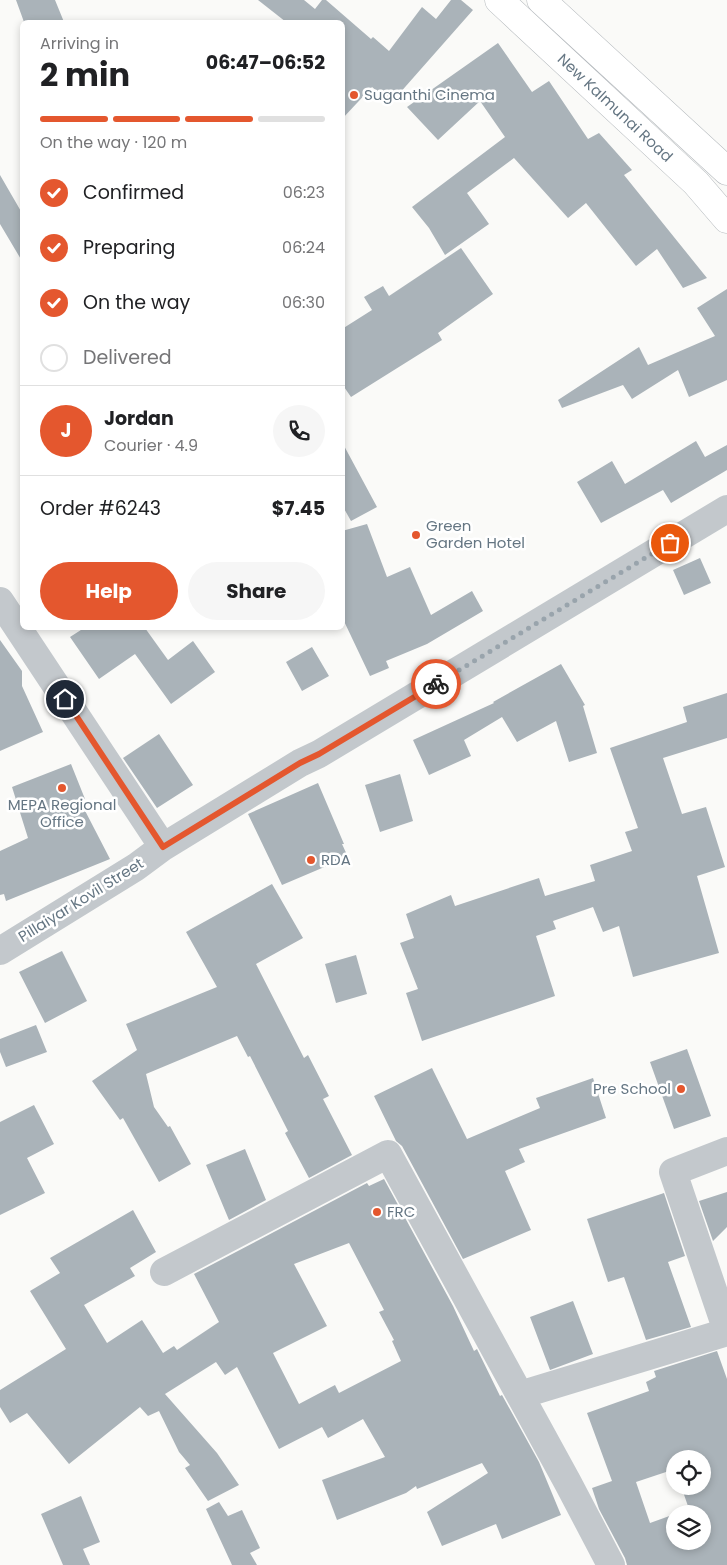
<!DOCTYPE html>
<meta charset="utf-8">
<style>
:root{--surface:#fff;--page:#f6f6f6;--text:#202124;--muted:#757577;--line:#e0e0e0;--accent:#e4572e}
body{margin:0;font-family:Poppins,sans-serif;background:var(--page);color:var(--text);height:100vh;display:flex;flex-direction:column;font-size:19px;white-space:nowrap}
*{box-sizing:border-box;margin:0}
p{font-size:16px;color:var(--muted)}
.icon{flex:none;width:28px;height:28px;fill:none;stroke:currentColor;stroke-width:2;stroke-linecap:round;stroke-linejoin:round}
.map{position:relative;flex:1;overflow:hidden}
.drawer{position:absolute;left:20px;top:20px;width:325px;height:610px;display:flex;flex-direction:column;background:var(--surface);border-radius:8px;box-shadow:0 2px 8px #0003}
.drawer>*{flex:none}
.fabs{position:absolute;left:666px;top:1450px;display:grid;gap:10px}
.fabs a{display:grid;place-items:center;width:45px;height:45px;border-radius:50%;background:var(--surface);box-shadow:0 2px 8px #0003;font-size:25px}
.pin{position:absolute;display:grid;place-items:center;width:42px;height:42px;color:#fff;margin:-21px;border:2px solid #fff;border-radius:50%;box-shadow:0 1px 5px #0007}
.courier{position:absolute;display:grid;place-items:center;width:50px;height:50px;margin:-25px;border:4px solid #e4572e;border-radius:50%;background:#fff;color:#222;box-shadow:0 1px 6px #0007}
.summary em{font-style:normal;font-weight:700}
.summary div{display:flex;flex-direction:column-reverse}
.summary{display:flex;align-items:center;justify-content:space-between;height:85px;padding:0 20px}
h1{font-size:32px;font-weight:700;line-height:38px}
.bar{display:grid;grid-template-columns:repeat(4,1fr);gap:8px 5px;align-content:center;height:60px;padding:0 20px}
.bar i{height:6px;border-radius:4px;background:var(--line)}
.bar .active{background:var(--accent)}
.bar p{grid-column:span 4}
.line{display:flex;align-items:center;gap:12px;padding:0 20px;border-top:1px solid var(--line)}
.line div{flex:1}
.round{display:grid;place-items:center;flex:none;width:52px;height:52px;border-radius:26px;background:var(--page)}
ol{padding:0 20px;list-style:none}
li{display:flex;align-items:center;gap:15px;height:55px}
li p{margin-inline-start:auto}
li .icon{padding:5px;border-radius:50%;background:var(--accent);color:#fff;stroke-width:4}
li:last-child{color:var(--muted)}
li i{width:28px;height:28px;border:2px solid var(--line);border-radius:50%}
.action{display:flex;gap:10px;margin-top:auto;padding:10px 20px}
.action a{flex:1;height:58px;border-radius:30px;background:var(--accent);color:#fff;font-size:20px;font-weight:700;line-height:58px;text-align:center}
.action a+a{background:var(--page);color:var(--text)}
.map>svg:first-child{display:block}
.building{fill:#aab3b9;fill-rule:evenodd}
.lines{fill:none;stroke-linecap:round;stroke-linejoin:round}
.highway-casing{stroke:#b4b9bd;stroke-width:29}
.minor{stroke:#c3c8cc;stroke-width:28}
.highway{stroke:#fff;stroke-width:28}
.done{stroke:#99a4ac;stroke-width:5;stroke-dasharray:0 9}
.route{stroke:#e4572e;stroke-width:6}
.poi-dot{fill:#e4572e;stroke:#fff;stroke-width:2}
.labels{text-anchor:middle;stroke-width:5;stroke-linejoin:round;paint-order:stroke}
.poi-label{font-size:15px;fill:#657683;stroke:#fff;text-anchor:start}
.street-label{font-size:15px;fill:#657683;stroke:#fff}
</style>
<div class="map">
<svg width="727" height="1565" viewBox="0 0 727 1565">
<rect width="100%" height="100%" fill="#fafaf8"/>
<path class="building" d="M16,0H55L64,22H24Z
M258,0H304L315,9L322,0H326L371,39L373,37L389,51L422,7L436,19L451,0H461L473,10L391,103L372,87L342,119V22H286Z
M498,43L532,92L549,81L588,139L599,133L632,170L624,175L707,278L683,288L657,249L636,266L586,203L568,218L514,158L467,193L489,224L445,255L429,228L412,207L505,137L480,101L438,140L407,107Z
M0,175L22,213V261L0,224Z
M461,248L493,294L438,333L442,340L351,397L342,384V329L372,310L364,297L383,286L389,296Z
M727,289V380L689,397L678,370L632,399L623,385L562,408L558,400L639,347L648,365L715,336L697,308Z
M696,441L705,457L727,445V470L671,503L663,490L601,523L577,482L612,461L625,484Z
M342,442L377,507L351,521L342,505Z
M367,524L387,577L410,567L431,615L472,591L483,611L427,644L386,661L389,668L370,676L342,617V531Z
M700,558L711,583L684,595L673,570Z
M84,628H145L168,660L193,641L215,672L171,704L135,654L99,679L70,637Z
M0,640L22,671V686L43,732L0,751Z
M312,647L329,676L302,691L286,662Z
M561,664L585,705L583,706L597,753L569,762L556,721L517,742L502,717L464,740L471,756L429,775L413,740L494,703L493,702Z
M727,693V738L663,758L682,814L706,807L725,867L697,876L719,953L633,977L619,926L603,932L593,907L553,921L556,929L536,936L555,996L422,1041L406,993L418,989L400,943L414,938L406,914L451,895L455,906L539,878L545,896L595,881L590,865L632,851L625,832L638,828L610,748L687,722L683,707Z
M159,734L193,785L157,808L123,758Z
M71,764L85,799L80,801L110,859L6,901L4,894L0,895V851L28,838L12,787Z
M400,774L413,821L380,832L365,785Z
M318,783L344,844H342L348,857L282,885L248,814Z
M272,884L303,938L256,964L304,1058L308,1055L329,1096L323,1099L352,1155L309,1178L285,1133L288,1131L250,1056L248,1057L237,1036L146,1074L154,1107L168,1127L170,1126L191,1164L159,1182L123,1118L120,1120L92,1081L137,1050L126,1024L217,987L186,932Z
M62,951L87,1001L45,1023L19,972Z
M356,955L367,994L336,1003L325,964Z
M36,1025L47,1052L6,1067L0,1052V1039Z
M687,1049L711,1116L674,1129L650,1062Z
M432,1068L467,1139L540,1108L536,1098L593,1078L606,1118L519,1149L525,1162L505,1171L531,1230L463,1259L402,1146L396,1141L374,1096Z
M34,1105L54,1144L27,1158L45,1193L0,1215V1122Z
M245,1149L266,1200L229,1220L206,1165Z
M384,1179L453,1306L474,1351L477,1349L500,1396L502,1395L539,1462L561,1515L502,1539L496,1524L442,1546L427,1512L488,1473L482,1463L417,1489L416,1486L406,1493L337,1520L322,1480L385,1457L363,1419L328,1438L322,1427L279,1449L237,1367L225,1375L216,1362L165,1394L217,1453L239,1485L208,1501L185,1468L190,1465L179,1452L159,1411L148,1416L140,1407L69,1464L27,1413L10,1423L0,1407V1390L66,1349L30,1291L60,1273L50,1258L133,1210L156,1252L130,1268L135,1276L84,1305L107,1343L142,1320L163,1353L174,1346L177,1350L219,1322L194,1274L367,1183L369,1186ZM349,1243L384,1310L379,1312L394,1340L392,1341L401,1361L339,1393L335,1385L299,1404L273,1353L327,1326L294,1264Z
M727,1192V1227L713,1241L699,1201Z
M664,1193L685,1256L668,1262L691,1327L646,1340L624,1277L608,1282L587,1219Z
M573,1301L593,1354L550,1370L530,1317Z
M717,1351L727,1379V1565H627L625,1558L599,1509L592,1488L612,1481L587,1413L649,1391L646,1382L656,1377L654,1371ZM675,1459H702V1486H681L689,1509L676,1514H702V1541H675V1514L650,1523L636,1482L675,1469Z
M81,1496L100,1542L83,1549L90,1565H63L41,1514Z
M219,1502L228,1516L242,1510L260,1548L250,1553L257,1565H232L206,1509Z"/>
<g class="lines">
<defs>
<path id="highway" d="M499,0L696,183L727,219
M541,0L727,171"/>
</defs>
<use href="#highway" class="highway-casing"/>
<path class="minor" d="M0,601L163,847
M0,951L136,867L163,847L300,763L319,754L727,509
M727,1151L673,1172L727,1331
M164,1272L388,1154L568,1483L611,1565
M520,1395L727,1332"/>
<use href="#highway" class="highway"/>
</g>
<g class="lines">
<path class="done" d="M436,684L670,543"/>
<path class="route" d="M65,699L163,847L300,763L319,754L436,684"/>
</g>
<g class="poi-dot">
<circle cx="354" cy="95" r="5"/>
<circle cx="416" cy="535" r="5"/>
<circle cx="62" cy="788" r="5"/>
<circle cx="311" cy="860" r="5"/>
<circle cx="681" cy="1089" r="5"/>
<circle cx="377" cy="1212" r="5"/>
</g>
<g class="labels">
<g class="poi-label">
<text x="364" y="100">Suganthi Cinema</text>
<text x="426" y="531">Green<tspan x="426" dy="17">Garden Hotel</tspan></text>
<text x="62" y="810" text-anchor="middle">MEPA Regional<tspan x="62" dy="17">Office</tspan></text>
<text x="321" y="865">RDA</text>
<text x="671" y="1094" text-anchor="end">Pre School</text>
<text x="387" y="1217">FRC</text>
</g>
<g class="street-label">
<text transform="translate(615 108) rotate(43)" y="5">New Kalmunai Road</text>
<text transform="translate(81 900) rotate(-32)" y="5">Pillaiyar Kovil Street</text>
</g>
</g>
</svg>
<div class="fabs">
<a><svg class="icon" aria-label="locate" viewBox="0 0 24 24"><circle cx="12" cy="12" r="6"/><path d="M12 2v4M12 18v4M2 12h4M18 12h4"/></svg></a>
<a><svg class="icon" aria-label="layers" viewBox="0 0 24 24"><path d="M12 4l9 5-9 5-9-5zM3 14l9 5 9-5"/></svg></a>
</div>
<div class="pin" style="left:670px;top:543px;background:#ea580c"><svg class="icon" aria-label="bag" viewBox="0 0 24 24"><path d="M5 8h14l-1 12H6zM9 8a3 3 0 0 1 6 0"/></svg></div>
<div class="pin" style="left:65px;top:699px;background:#1f2937"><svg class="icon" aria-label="home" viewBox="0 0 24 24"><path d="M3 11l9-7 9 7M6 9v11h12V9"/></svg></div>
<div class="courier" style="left:436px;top:684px"><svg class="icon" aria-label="bike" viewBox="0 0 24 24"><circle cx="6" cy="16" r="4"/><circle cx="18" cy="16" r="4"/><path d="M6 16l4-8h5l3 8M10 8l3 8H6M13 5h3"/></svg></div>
<section class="drawer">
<div class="summary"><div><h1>2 min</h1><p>Arriving in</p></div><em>06:47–06:52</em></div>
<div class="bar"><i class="active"></i><i class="active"></i><i class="active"></i><i></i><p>On the way · 120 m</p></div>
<ol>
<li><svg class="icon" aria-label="check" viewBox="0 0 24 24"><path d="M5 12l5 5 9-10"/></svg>Confirmed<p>06:23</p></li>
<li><svg class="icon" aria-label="check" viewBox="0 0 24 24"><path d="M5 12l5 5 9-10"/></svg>Preparing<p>06:24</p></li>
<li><svg class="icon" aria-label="check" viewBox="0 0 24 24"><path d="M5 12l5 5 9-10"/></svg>On the way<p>06:30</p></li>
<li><i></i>Delivered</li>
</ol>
<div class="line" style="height:90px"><b class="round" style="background:var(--accent);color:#fff">J</b><div><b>Jordan</b><p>Courier · 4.9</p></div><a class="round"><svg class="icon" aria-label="phone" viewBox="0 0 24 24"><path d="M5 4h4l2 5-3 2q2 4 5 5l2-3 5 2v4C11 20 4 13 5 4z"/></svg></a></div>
<div class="line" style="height:65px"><div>Order #6243</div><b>$7.45</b></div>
<div class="action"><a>Help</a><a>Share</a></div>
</section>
</div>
